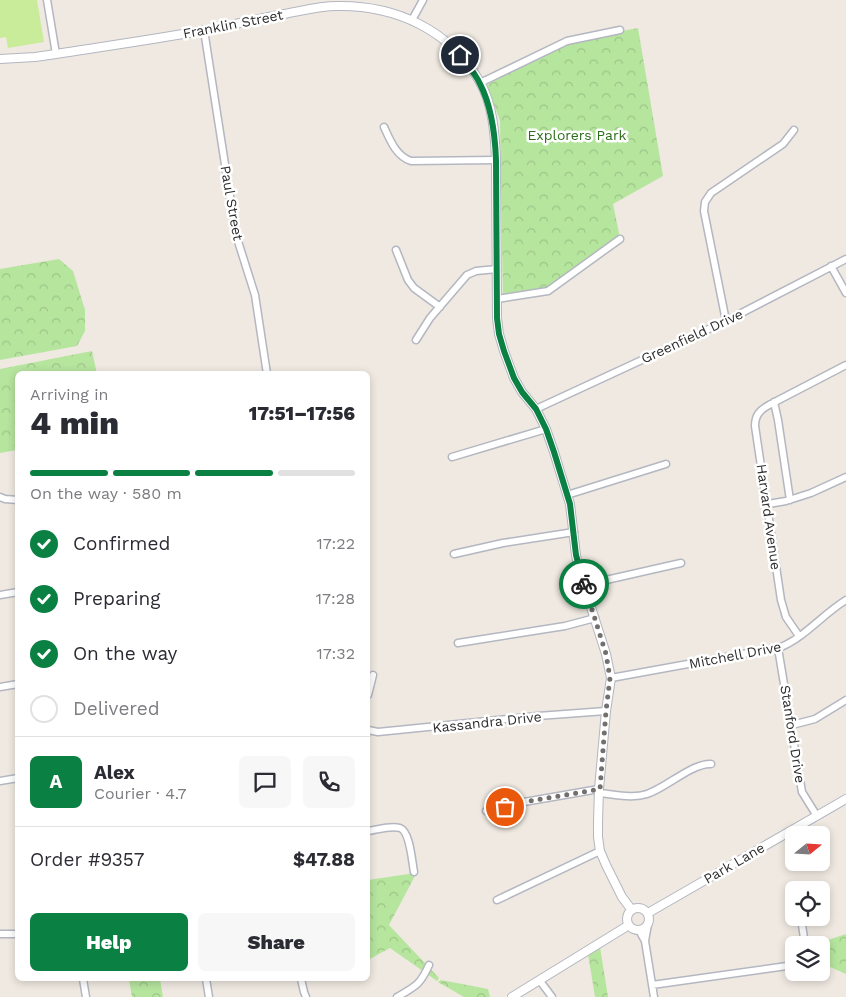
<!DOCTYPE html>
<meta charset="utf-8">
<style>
:root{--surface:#fff;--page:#f7f7f7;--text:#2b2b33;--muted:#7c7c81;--line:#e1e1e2;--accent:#0b8043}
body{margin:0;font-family:"Work Sans",sans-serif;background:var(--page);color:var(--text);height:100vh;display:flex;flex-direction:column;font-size:19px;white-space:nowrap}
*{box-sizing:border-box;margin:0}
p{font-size:16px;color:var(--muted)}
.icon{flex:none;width:28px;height:28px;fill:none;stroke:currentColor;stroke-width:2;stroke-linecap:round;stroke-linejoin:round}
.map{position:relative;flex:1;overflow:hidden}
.sheet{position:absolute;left:15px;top:371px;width:355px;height:610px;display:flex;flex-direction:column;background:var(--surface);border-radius:8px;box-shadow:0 2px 8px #0003}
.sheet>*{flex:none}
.needle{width:32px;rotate:72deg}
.controls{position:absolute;left:785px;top:826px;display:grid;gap:10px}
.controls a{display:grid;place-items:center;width:45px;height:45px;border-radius:8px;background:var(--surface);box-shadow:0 2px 8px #0003;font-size:25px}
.pin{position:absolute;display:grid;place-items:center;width:42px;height:42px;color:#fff;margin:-21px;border:2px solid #fff;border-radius:50%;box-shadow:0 1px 5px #0007}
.courier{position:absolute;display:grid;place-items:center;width:50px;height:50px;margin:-25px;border:4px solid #0b8043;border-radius:50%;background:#fff;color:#222;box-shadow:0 1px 6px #0007}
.overview em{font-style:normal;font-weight:800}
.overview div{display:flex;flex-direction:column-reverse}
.overview{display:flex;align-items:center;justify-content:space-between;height:85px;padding:0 15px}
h1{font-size:32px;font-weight:800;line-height:38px}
.bar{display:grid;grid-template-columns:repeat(4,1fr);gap:8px 5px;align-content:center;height:60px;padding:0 15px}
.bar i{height:6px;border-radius:4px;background:var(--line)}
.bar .on{background:var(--accent)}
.bar p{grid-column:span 4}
.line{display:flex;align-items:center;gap:12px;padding:0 15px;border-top:1px solid var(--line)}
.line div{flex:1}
.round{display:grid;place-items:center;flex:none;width:52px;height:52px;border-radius:8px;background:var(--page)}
ol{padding:0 15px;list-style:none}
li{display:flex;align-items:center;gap:15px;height:55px}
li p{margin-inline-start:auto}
li .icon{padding:5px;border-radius:50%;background:var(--accent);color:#fff;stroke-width:4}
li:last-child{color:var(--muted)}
li i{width:28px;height:28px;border:2px solid var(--line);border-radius:50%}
.button{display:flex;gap:10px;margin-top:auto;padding:10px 15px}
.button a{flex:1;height:58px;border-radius:8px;background:var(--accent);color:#fff;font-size:20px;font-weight:800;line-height:58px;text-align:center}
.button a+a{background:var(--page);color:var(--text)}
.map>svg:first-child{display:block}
.forest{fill:url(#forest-crowns)}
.pitch{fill:#c9ec9a}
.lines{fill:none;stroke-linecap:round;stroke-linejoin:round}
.minor-casing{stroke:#b4b7c1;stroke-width:9}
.tertiary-casing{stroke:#b4b7c1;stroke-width:10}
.minor{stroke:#fff;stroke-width:6}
.tertiary{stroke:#fff;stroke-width:8}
.done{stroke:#726f6d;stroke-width:5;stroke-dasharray:0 9}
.route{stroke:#0b8043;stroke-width:6}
.labels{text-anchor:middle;stroke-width:5;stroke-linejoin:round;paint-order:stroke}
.street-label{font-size:14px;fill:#2e2e2e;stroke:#fff}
.park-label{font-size:14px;fill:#2c6e1b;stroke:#fff}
</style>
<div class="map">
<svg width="846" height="997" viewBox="0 0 846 997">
<defs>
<pattern id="forest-crowns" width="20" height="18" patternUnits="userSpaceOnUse" patternTransform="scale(1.25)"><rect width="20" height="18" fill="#b6e59e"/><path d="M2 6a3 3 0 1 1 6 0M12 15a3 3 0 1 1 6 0" fill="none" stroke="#9dc588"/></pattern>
</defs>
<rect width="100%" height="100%" fill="#efe9e1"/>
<path class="forest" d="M638,28L663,176L613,204L620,238L548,290L503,302L500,121L487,85L567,42Z
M59,259L73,271L85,310V331L77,346L0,360V269Z
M92,351L97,374H18L17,450L0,453V369Z
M415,873L416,874L389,925L439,978L437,981L390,948L368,960V880Z
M846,934V974L821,963V945H813Z
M600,947L608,997H595L588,954Z
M129,979H160L163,997H132Z
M441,980L488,989L490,997H464L438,982Z"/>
<path class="pitch" d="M0,0H37L44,42L8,48L6,37L0,38Z"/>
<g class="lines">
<defs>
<path id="minor" d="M47,0L56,54
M412,20L423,0
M204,30L236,235L255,295L267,374
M480,83L567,41L620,30
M384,127C390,140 396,156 411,161L496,160
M396,250L408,280L414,288L440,307
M831,266L846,293
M497,299L548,291L620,239
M726,321L704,211L705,202L711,193L783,144L794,130
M416,340L430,318L467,275L476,271L497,269
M774,402L778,420L790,500
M536,409L726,321L846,259
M452,457L546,429
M567,495L666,464
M0,497L5,499L18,500
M768,504L786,501L811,493L846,477
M454,554L503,543L574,532
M584,585L681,563
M0,595L18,592
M799,636L786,617L781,600L755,426C755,415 760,410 769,405L846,365
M458,643L565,626L595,618
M778,648L802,792L817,816
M611,678L781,647C805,637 823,614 846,600
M0,687L18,684
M368,695L373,675
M792,725L815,719L846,700
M368,730L378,732L538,716L606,711
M0,781L18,778
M599,793C614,794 632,799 647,794C666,788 692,763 711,764
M486,811L524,802L599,789
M368,831C377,830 390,825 400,828C410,831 412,862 414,872
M497,900L600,851
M801,918L805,945
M639,930L645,941L654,997
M0,934H18
M645,941L648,924
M83,979L86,997
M206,979L209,997
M301,979L304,992L306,997
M540,981L552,997
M652,985L794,965
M397,997C416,986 420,985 429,965"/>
<path id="tertiary" d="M0,59L35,57L56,54C106,46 157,39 206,30C232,25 258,19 284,14C301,11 319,6 337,6C396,5 450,30 480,82C493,105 495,134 496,160L497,318L499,334L504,351L514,378L522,392L536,409L546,429L554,452L570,504L576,555L579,570L606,654L611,678L606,711L599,789L598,822V837L600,851L606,865L622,897L631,909
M627 919a11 11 0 1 1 22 0a11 11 0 1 1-22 0Z
M648,913L846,799
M512,997L629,925"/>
</defs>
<use href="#minor" class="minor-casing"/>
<use href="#tertiary" class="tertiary-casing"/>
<use href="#minor" class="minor"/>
<use href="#tertiary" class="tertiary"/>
</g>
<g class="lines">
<path class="done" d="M505,807L524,802L600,789L606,711L610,678L606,654L584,584"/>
<path class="route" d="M460,55C467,64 475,73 480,84C492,107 495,134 496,160L497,318L499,334L504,351L514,378L522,392L536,409L546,429L554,452L570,504L576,555L584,584"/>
</g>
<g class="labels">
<g class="street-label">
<text transform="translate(233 24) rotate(-11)" y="5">Franklin Street</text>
<text transform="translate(232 203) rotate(80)" y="5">Paul Street</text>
<text transform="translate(692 336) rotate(-25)" y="5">Greenfield Drive</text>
<text transform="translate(769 517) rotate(82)" y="5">Harvard Avenue</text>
<text transform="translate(735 655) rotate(-11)" y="5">Mitchell Drive</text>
<text transform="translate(487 722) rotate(-6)" y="5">Kassandra Drive</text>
<text transform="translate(793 734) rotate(81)" y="5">Stanford Drive</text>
<text transform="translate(734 863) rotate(-30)" y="5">Park Lane</text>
</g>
<g class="park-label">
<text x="577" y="140">Explorers Park</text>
</g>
</g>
</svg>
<div class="controls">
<a><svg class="needle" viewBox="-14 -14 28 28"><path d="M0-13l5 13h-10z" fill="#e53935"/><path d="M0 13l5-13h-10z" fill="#7c7c81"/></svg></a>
<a><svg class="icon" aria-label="locate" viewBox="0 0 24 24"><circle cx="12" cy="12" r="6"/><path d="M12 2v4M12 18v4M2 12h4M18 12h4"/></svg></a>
<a><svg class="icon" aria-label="layers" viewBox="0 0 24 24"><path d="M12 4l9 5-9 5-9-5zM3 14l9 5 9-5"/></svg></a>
</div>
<div class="pin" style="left:505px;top:807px;background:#ea580c"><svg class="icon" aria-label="bag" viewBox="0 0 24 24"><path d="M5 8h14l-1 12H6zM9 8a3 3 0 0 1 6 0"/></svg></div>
<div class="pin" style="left:460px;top:55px;background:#1f2937"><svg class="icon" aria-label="home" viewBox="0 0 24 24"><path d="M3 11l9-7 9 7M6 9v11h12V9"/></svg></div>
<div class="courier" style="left:584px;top:584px"><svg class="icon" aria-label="bike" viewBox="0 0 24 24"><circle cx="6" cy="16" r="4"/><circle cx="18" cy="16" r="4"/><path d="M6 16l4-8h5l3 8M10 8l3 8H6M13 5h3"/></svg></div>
<section class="sheet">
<div class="overview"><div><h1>4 min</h1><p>Arriving in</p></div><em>17:51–17:56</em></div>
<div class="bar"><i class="on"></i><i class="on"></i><i class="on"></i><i></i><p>On the way · 580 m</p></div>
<ol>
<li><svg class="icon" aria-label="check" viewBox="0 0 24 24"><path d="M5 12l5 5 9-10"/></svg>Confirmed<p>17:22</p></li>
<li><svg class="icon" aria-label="check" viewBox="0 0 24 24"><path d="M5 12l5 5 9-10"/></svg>Preparing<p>17:28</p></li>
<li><svg class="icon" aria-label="check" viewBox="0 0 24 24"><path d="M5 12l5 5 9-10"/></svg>On the way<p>17:32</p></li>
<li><i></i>Delivered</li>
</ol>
<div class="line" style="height:90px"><b class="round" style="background:var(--accent);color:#fff">A</b><div><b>Alex</b><p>Courier · 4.7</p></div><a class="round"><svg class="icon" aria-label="chat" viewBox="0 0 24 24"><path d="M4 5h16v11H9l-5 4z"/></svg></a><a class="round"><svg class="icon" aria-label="phone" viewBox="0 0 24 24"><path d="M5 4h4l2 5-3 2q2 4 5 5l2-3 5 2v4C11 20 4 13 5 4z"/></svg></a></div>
<div class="line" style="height:65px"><div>Order #9357</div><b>$47.88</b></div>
<div class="button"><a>Help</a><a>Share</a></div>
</section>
</div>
